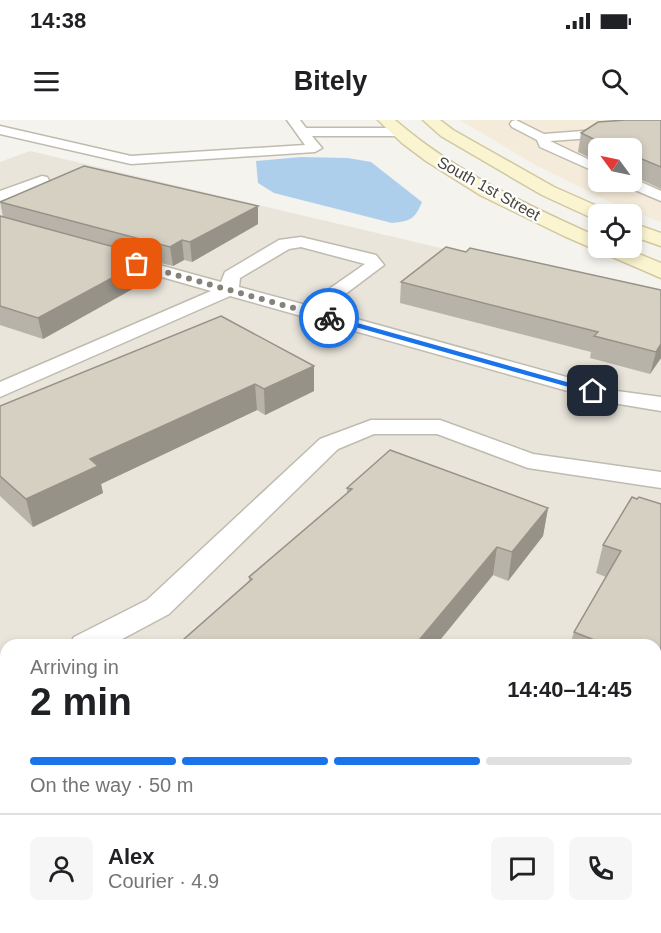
<!DOCTYPE html>
<meta charset="utf-8">
<style>
:root{--surface:#fff;--page:#f6f6f6;--text:#202124;--muted:#757577;--line:#e0e0e0;--accent:#1a73e8}
body{margin:0;font-family:Arial,sans-serif;background:var(--page);color:var(--text);height:100vh;display:flex;flex-direction:column;font-size:22px;white-space:nowrap}
*{box-sizing:border-box;margin:0}
p{font-size:20px;color:var(--muted)}
.icon{flex:none;width:33px;height:33px;fill:none;stroke:currentColor;stroke-width:2;stroke-linecap:round;stroke-linejoin:round}
.map{position:relative;flex:1;overflow:hidden}
.panel{position:absolute;left:0px;top:519px;width:662px;height:294px;display:flex;flex-direction:column;background:var(--surface);border-radius:18px 18px 0 0;box-shadow:0 3px 9px #0003}
.panel>*{flex:none}
.needle{width:39px;rotate:303deg}
.controls{position:absolute;left:588px;top:18px;display:grid;gap:12px}
.controls a{display:grid;place-items:center;width:54px;height:54px;border-radius:9px;background:var(--surface);box-shadow:0 3px 9px #0003;font-size:30px}
.pin{position:absolute;display:grid;place-items:center;width:51px;height:51px;color:#fff;margin:-26px;border-radius:12px;box-shadow:0 3px 9px #0006}
.courier{position:absolute;display:grid;place-items:center;width:60px;height:60px;margin:-30px;border:4px solid #1a73e8;border-radius:50%;background:#fff;color:#222;box-shadow:0 2px 8px #0007}
.summary em{font-style:normal;font-weight:800}
.summary div{display:flex;flex-direction:column-reverse}
.summary{display:flex;align-items:center;justify-content:space-between;height:102px;padding:0 30px}
h1{font-size:39px;font-weight:800;line-height:45px}
.bar{display:grid;grid-template-columns:repeat(4,1fr);gap:9px 6px;align-content:center;height:72px;padding:0 30px}
.bar i{height:8px;border-radius:4px;background:var(--line)}
.bar .on{background:var(--accent)}
.bar p{grid-column:span 4}
.line{display:flex;align-items:center;gap:15px;padding:0 30px;border-top:2px solid var(--line)}
.line div{flex:1}
.round{display:grid;place-items:center;flex:none;width:63px;height:63px;border-radius:9px;background:var(--page)}
.status{display:flex;justify-content:space-between;align-items:center;height:42px;padding:0 30px;background:var(--surface);direction:ltr}
.status svg{height:16px;fill:currentColor}
header{display:flex;justify-content:space-between;align-items:center;height:78px;padding:0 30px;background:var(--surface);font-size:27px;font-weight:800}
.map>svg:first-child{display:block}
.residential{fill:#e9e5db;fill-rule:evenodd}
.commercial{fill:#f5ebda;fill-rule:evenodd}
.water{fill:#aecfec}
.lines{fill:none;stroke-linecap:round;stroke-linejoin:round}
.lane-casing{stroke:#c0bbaf;stroke-width:3}
.secondary-casing{stroke:#d1c8a0;stroke-width:3}
.lane{fill:#fff;fill-rule:evenodd}
.secondary{fill:#fbf4d1;fill-rule:evenodd}
.wall{fill:#b8b3a8}
.shaded-wall{fill:#969288}
.building{fill:#d6d0c3;stroke:#969288;stroke-width:1.5}
.route{fill:#1a73e8}
.done{stroke:#858279;stroke-width:6;stroke-dasharray:0 10.8}
.labels{text-anchor:middle;stroke-width:4.5;stroke-linejoin:round;paint-order:stroke}
.far-street-label{font-size:16px;fill:#49453a;stroke:#fff}
</style>
<div class="status"><b>14:38</b><svg viewBox="0 0 49 12"><path d="M0 12V9h3v3zM5 12V6h3v6zM10 12V3h3v9zM15 12V0h3v12zM26 1h20v11H26zM47 4h2v5h-2z"/></svg></div>
<header><svg class="icon" aria-label="menu" viewBox="0 0 24 24"><path d="M4 6h16M4 12h16M4 18h16"/></svg>Bitely<svg class="icon" aria-label="search" viewBox="0 0 24 24"><circle cx="10" cy="10" r="6"/><path d="M15 15l6 6"/></svg></header>
<div class="map">
<svg width="661" height="813" viewBox="0 0 661 813">
<rect width="100%" height="100%" fill="#f5f3ed"/>
<path class="residential" d="M30,31L661,180V813H0V42ZM6,525H656V807H6Z"/>
<path class="commercial" d="M460,0H661V102L612,83L537,46ZM598,28H632V62H598Z"/>
<path class="water" d="M301,37L348,38L371,42L422,82C415,99 411,101 392,103L274,73L258,63L256,41Z
M656,651L661,653V750L656,765Z"/>
<g class="lines">
<defs>
<path id="lane" d="M287,0H300L306,8H398L404,12L398,16H312L322,28L315,32L131,44L0,14V6L131,36L305,25Z
M516,0L544,14L661,5V13L550,21L598,44V53L540,27L537,20L512,7L510,4L512,1Z
M42,56L47,57L49,60L47,63L0,81V71Z
M632,58L661,71V81L623,65L621,62H632Z
M301,117L376,135L384,145L324,190L617,271L661,277V291L607,282L230,176L0,277V262L211,171L113,143L110,139L113,135L119,134L221,162L225,152L279,120ZM301,127L365,144L306,185L239,167L240,158L289,129Z
M371,300H440L533,334L661,352V368L528,348L437,314H374L338,329L169,494L111,525H69L74,517L147,480L320,319Z
M6,554V580L0,582V555Z"/>
<path id="secondary" d="M378,0H395C455,52 527,85 598,117V128H624L661,143V158L564,116L480,75L426,41L402,23Z
M423,0H440L453,10L554,67L606,90L609,94H598V100L592,98L542,75L441,16Z
M632,103L661,113V126L632,116Z"/>
</defs>
<use href="#lane" class="lane-casing"/>
<use href="#secondary" class="secondary-casing"/>
<use href="#lane" class="lane"/>
<use href="#secondary" class="secondary"/>
</g>
<path class="wall" d="M617,0H661V69L633,56L632,58V28H598V42L578,32L581,13Z
M0,81L258,86V104L192,142L184,140L173,146L152,141L154,157L43,219L0,205V96L3,97Z
M466,132L661,170V238L650,254L590,238L591,232L400,183L401,162Z
M221,196L314,271L265,295L257,290L101,364L103,373L33,407L0,376V286Z
M347,368L548,388L543,416L508,461L493,455L436,525H183V520L249,461V457L347,374Z
M637,379L661,384V599L656,597V525H570L574,512L606,457L596,453L603,425Z"/>
<path class="shaded-wall" d="M637,37L633,56L632,58V51L634,40Z
M258,86V104L192,142L190,122Z
M182,120L184,140L173,146L170,127Z
M151,137L154,157L43,219L38,198Z
M661,224V238L650,254L656,232Z
M314,246V271L265,295L264,269Z
M255,264L257,290L101,364L103,373L33,407L26,379L90,339Z
M548,388L543,416L508,461L512,432Z
M497,427L493,455L436,525H415Z"/>
<path class="building" d="M625,0H661V47L637,37L634,40H632V28H604L602,23L581,13L598,2Z
M84,46L258,86L190,122L182,120L170,127L0,82Z
M0,96L151,137L38,198L0,186Z
M446,127L466,132L470,128L661,170V224L656,232L594,216L598,212L401,162Z
M221,196L314,246L264,269L255,264L90,339L98,346L26,379L0,356V286Z
M390,330L548,388L512,432L497,427L415,525H191L183,520L252,459L249,457L352,369L347,368Z
M632,377L637,379L639,377L661,384V566L656,563V525H607L574,512L621,431L603,425Z
M6,636V807H400L410,813H0V642Z"/>
<path class="route" d="M329,195L595,270L597,271L590,273L327,199Z"/>
<g class="lines">
<path class="done" d="M137,144L329,198"/>
</g>
<g class="labels">
<g class="far-street-label">
<text transform="translate(489 68) rotate(29)" y="6">South 1st Street</text>
</g>
</g>
</svg>
<div class="controls">
<a><svg class="needle" viewBox="-14 -14 28 28"><path d="M0-13l5 13h-10z" fill="#e53935"/><path d="M0 13l5-13h-10z" fill="#757577"/></svg></a>
<a><svg class="icon" aria-label="locate" viewBox="0 0 24 24"><circle cx="12" cy="12" r="6"/><path d="M12 2v4M12 18v4M2 12h4M18 12h4"/></svg></a>
</div>
<div class="pin" style="left:137px;top:144px;background:#ea580c"><svg class="icon" aria-label="bag" viewBox="0 0 24 24"><path d="M5 8h14l-1 12H6zM9 8a3 3 0 0 1 6 0"/></svg></div>
<div class="pin" style="left:593px;top:271px;background:#1f2937"><svg class="icon" aria-label="home" viewBox="0 0 24 24"><path d="M3 11l9-7 9 7M6 9v11h12V9"/></svg></div>
<div class="courier" style="left:329px;top:198px"><svg class="icon" aria-label="bike" viewBox="0 0 24 24"><circle cx="6" cy="16" r="4"/><circle cx="18" cy="16" r="4"/><path d="M6 16l4-8h5l3 8M10 8l3 8H6M13 5h3"/></svg></div>
<section class="panel">
<div class="summary"><div><h1>2 min</h1><p>Arriving in</p></div><em>14:40–14:45</em></div>
<div class="bar"><i class="on"></i><i class="on"></i><i class="on"></i><i></i><p>On the way · 50 m</p></div>
<div class="line" style="height:108px"><a class="round"><svg class="icon" aria-label="person" viewBox="0 0 24 24"><circle cx="12" cy="8" r="4"/><path d="M4 21q1-7 8-7t8 7"/></svg></a><div><b>Alex</b><p>Courier · 4.9</p></div><a class="round"><svg class="icon" aria-label="chat" viewBox="0 0 24 24"><path d="M4 5h16v11H9l-5 4z"/></svg></a><a class="round"><svg class="icon" aria-label="phone" viewBox="0 0 24 24"><path d="M5 4h4l2 5-3 2q2 4 5 5l2-3 5 2v4C11 20 4 13 5 4z"/></svg></a></div>
</section>
</div>
